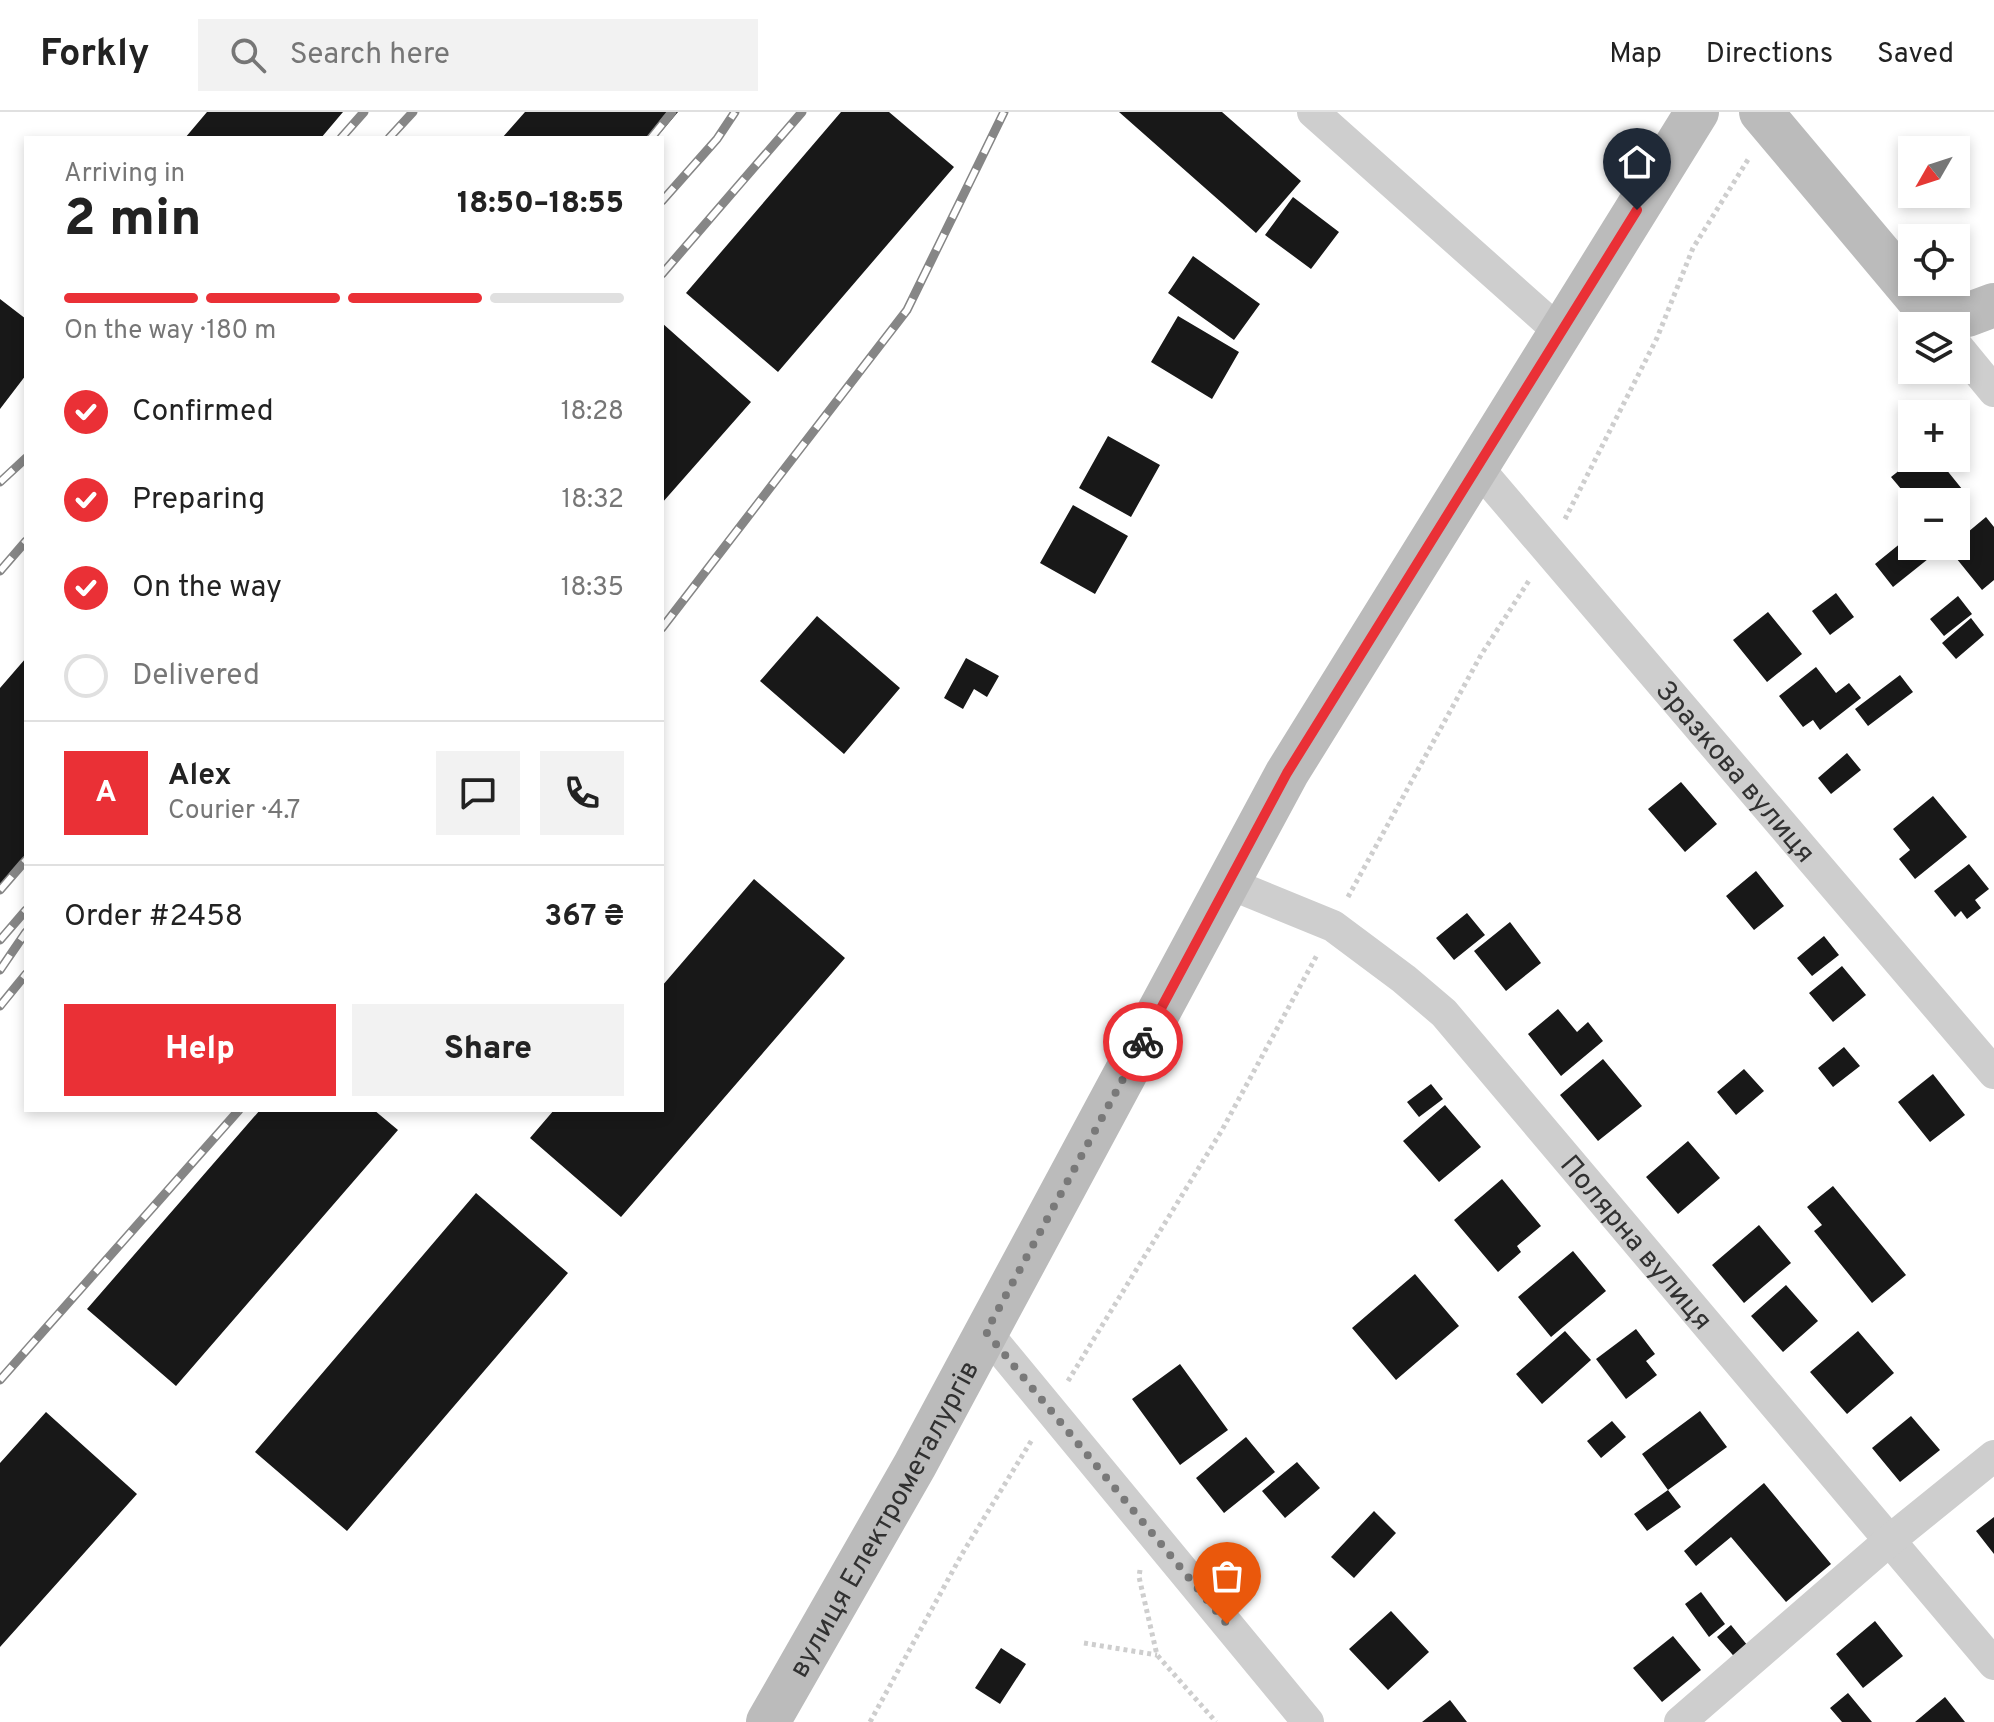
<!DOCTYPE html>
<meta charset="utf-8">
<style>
:root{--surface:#fff;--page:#f2f2f2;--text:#222;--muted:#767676;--line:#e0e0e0;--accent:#ea3036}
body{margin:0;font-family:Overpass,sans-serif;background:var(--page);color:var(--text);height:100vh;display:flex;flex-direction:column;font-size:30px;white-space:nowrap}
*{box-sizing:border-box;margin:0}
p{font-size:26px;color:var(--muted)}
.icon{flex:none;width:44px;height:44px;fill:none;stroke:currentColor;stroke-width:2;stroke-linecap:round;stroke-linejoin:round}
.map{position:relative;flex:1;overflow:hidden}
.details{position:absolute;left:24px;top:24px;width:640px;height:976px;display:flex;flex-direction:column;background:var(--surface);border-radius:0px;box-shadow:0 4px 12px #0003}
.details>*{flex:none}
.needle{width:52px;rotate:231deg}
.tools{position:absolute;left:1898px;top:24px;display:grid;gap:16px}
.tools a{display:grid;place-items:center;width:72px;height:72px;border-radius:0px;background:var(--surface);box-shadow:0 4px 12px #0003;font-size:40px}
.pin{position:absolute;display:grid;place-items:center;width:68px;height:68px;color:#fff;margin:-82px -34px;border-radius:50% 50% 50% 0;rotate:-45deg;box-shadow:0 0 8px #0007}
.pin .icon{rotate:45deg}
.courier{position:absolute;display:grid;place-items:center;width:80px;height:80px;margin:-40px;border:6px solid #ea3036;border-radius:50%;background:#fff;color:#222;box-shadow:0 2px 10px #0007}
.summary em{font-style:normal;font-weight:800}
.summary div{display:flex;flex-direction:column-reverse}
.summary{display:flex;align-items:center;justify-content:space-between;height:136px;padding:0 40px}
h1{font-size:52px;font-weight:800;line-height:60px}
.bar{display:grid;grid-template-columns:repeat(4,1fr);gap:12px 8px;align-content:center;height:96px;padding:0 40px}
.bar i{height:10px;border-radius:6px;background:var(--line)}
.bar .current{background:var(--accent)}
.bar p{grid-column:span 4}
.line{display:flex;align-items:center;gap:20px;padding:0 40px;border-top:2px solid var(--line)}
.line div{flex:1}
.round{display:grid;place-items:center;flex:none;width:84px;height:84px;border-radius:0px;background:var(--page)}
ol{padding:0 40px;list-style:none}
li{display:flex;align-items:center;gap:24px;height:88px}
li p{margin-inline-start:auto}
li .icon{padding:8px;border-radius:50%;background:var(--accent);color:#fff;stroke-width:4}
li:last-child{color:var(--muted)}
li i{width:44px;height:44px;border:4px solid var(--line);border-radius:50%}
.button{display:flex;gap:16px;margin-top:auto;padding:16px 40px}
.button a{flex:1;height:92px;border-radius:0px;background:var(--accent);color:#fff;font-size:32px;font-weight:800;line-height:92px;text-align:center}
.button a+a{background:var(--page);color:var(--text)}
header{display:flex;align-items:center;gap:48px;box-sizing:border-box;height:112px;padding:0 40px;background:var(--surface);border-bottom:2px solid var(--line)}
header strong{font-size:38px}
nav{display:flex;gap:44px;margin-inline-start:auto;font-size:28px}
.search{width:560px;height:72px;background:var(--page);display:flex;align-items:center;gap:20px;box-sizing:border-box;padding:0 28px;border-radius:0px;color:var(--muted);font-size:30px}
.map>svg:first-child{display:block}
.building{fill:#181818}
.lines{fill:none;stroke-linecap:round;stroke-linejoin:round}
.path{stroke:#cecece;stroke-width:5;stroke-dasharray:4 4;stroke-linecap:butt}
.street{stroke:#cecece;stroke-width:32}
.secondary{stroke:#bbb;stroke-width:44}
.rail-casing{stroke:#868686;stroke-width:9}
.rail{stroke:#fff;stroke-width:6;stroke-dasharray:18;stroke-linecap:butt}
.done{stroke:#797979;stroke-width:8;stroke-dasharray:0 14.4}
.route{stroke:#ea3036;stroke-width:10}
.labels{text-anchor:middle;stroke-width:8;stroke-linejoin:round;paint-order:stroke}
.street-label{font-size:28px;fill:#313131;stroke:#fff}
</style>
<header>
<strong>Forkly</strong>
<div class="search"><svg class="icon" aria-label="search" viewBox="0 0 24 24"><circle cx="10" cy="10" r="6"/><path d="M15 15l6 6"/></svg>Search here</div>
<nav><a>Map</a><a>Directions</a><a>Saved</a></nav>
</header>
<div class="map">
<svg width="1994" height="1610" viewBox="0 0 1994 1610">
<rect width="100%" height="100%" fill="#fff"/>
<path class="building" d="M207,0H343L321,26H185Z
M525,0H678L656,26H502Z
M841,0H889L954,55L778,260L686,181Z
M1119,0H1222L1301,69L1256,121Z
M1293,85L1339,120L1311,157L1265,123Z
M1193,144L1260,192L1234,228L1168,181Z
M0,187L26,207V263L0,297Z
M1178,204L1239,240L1212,287L1151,250Z
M662,211L751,290L662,391Z
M1108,324L1160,353L1131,405L1079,376Z
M1915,346H1937L1962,377L1946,390H1912L1891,365Z
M1073,393L1128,424L1095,482L1040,451Z
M1986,405L1994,415V468L1982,478L1948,436L1956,434V430Z
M1912,422V434H1925L1933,443L1893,475L1875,452Z
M1836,481L1854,505L1830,523L1812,499Z
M1958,484L1972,502L1944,524L1930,507Z
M1768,500L1802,542L1767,570L1733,528Z
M817,504L900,576L844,642L760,569Z
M1971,506L1984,523L1956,547L1942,531Z
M26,546V748L0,778V576Z
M966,546L999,564L987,585L974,577L963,597L944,586Z
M1816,555L1836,581L1849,571L1861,586L1820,618L1813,608L1803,615L1779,584Z
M1900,563L1913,580L1868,614L1855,597Z
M1847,641L1861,658L1831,682L1818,666Z
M1681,670L1717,712L1685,740L1648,697Z
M1933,684L1967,725L1915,767L1899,747L1910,738L1893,717Z
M1969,752L1989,777L1975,788L1981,796L1967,807L1961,799L1955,805L1934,779Z
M1756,759L1784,794L1754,818L1726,784Z
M754,767L845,846L621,1105L530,1026L554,998H662V874Z
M1467,801L1485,823L1454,848L1436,826Z
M1510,810L1541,851L1506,879L1474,839Z
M1824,824L1839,843L1812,864L1797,846Z
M1842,854L1866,883L1833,910L1809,881Z
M1558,897L1577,920L1588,910L1603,929L1561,964L1528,922Z
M1844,935L1860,954L1833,975L1818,956Z
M1603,947L1642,994L1598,1029L1560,983Z
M1744,957L1764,979L1736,1003L1717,980Z
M1933,962L1965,1003L1930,1030L1898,990Z
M1431,972L1443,987L1419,1005L1407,990Z
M1445,993L1481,1035L1439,1070L1403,1029Z
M260,998H374L398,1018L176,1274L87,1197Z
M1688,1029L1720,1066L1678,1102L1646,1065Z
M1502,1067L1541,1114L1517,1134L1521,1140L1498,1160L1454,1108Z
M1833,1074L1906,1163L1872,1191L1814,1119L1822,1113L1807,1095Z
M476,1081L568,1161L347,1419L255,1340Z
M1759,1113L1791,1151L1744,1191L1712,1153Z
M1573,1139L1606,1179L1551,1225L1518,1185Z
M1415,1162L1459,1214L1396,1268L1352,1216Z
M1786,1173L1818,1209L1783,1240L1751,1204Z
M1636,1217L1655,1242L1646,1249L1657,1263L1626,1287L1596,1247Z
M1565,1219L1591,1248L1542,1292L1516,1262Z
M1858,1219L1894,1261L1847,1302L1810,1260Z
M1180,1252L1228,1318L1180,1353L1132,1287Z
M1700,1299L1727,1335L1668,1378L1642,1342Z
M46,1300L137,1382L0,1535V1351Z
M1911,1304L1940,1338L1900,1370L1872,1336Z
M1612,1309L1626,1325L1601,1346L1587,1329Z
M1246,1325L1275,1360L1224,1401L1196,1366Z
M1297,1350L1320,1376L1285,1406L1262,1379Z
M1764,1371L1831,1452L1786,1490L1731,1425L1696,1454L1684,1439Z
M1668,1378L1681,1395L1647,1419L1634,1402Z
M1374,1399L1396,1421L1354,1466L1331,1445Z
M1994,1405V1442L1976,1419Z
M1701,1480L1725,1512L1709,1525L1685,1492Z
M1391,1499L1429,1540L1388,1578L1349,1537Z
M1875,1509L1903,1544L1863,1576L1836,1542Z
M1731,1513L1752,1539L1739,1550L1717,1525Z
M1673,1524L1701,1558L1662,1590L1633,1556Z
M1001,1536L1026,1552L1000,1592L975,1576Z
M1848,1581L1872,1610H1842L1830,1596Z
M1945,1585L1965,1610H1915Z
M1450,1588L1467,1610H1422Z"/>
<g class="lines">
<path class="path" d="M1565,407L1657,226L1693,136L1749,46
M1348,785L1481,543L1530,467
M1068,1269L1222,1018L1317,843
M1140,1458L1139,1465L1157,1543L1216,1610
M1084,1531L1157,1543
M870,1610L962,1442L1033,1326"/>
<g class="street">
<path d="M1313,0L1562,222"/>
<path d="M1956,233L1994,279"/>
<path id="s1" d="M1478,356L1994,961"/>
<path id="s2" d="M1228,771L1333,814L1404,867L1444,901L1994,1552"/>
<path d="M986,1220L1308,1610"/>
<path d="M1680,1610L1890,1428L1994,1344"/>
</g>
<g class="secondary">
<path d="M1761,0L1919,188L1967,203L1994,193"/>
<path id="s3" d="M768,1610L915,1353L1287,661L1697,0"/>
</g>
<defs>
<path id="rail" d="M341,26L364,0
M389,26L413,0
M651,26L672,0
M662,89L717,27L735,0
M662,162L802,0
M0,370L26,346
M0,459L26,429
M662,516L907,198L1004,0
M0,778L26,748
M0,828L26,798
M0,858L26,820
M0,894L26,862
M0,1268L239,998"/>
</defs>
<use href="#rail" class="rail-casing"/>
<use href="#rail" class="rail"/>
</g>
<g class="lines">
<path class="done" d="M1143,930L986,1220L1227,1512"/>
<path class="route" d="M1143,930L1287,661L1637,98"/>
</g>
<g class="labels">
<g class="street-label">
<text dy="10" stroke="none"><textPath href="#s1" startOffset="398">Зразкова вулиця</textPath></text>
<text dy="10" stroke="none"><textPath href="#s2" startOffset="554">Полярна вулиця</textPath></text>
<text dy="10" stroke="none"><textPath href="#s3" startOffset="234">вулиця Електрометалургів</textPath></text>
</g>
</g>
</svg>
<div class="tools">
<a><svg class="needle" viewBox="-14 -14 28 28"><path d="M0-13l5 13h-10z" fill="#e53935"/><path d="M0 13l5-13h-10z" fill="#767676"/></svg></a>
<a><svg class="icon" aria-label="locate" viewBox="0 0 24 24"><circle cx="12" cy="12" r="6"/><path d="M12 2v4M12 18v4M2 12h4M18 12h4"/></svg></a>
<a><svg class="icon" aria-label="layers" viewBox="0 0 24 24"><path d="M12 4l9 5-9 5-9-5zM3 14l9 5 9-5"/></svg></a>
<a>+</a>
<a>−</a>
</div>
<div class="pin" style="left:1227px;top:1512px;background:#ea580c"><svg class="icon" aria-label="bag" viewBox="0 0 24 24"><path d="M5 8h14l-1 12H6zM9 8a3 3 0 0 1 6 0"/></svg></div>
<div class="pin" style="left:1637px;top:98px;background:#1f2937"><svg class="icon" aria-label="home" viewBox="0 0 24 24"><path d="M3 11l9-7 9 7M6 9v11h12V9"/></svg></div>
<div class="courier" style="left:1143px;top:930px"><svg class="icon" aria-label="bike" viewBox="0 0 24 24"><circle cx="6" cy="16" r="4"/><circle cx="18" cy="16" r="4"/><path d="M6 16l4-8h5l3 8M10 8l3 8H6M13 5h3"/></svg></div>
<section class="details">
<div class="summary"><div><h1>2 min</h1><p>Arriving in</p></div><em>18:50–18:55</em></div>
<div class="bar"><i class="current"></i><i class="current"></i><i class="current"></i><i></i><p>On the way · 180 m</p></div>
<ol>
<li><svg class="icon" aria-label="check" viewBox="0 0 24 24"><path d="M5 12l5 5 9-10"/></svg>Confirmed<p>18:28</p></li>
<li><svg class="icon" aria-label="check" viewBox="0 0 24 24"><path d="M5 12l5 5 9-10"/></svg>Preparing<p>18:32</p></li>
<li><svg class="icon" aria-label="check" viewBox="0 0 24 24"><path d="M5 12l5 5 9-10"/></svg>On the way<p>18:35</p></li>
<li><i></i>Delivered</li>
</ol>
<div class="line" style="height:144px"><b class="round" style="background:var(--accent);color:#fff">A</b><div><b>Alex</b><p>Courier · 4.7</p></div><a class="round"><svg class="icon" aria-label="chat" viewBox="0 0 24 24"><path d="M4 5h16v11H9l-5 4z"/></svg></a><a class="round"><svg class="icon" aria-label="phone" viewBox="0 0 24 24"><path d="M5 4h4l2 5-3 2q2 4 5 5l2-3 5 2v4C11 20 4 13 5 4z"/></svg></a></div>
<div class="line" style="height:104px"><div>Order #2458</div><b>367 ₴</b></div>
<div class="button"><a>Help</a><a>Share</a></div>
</section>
</div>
